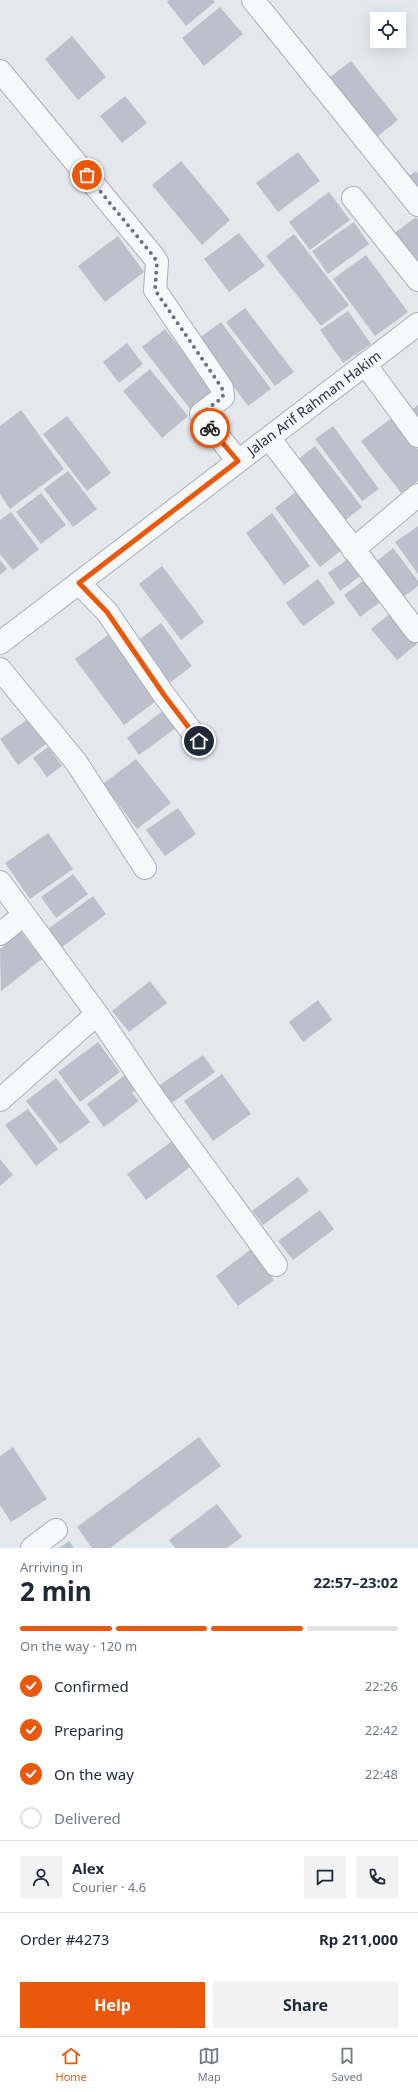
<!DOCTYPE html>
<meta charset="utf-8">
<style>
:root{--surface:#fff;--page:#f2f2f3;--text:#1f2937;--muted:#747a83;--line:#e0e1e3;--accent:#ea580c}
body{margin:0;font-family:"Noto Sans",sans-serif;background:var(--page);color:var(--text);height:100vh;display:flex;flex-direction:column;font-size:15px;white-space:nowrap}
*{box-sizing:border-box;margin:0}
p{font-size:13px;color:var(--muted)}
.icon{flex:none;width:22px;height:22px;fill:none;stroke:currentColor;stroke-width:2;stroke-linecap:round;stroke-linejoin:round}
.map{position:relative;height:1548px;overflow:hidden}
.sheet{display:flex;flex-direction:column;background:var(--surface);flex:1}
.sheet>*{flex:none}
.tools{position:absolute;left:370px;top:12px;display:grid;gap:8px}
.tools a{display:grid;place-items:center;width:36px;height:36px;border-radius:0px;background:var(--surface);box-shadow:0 4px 16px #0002;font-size:20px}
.pin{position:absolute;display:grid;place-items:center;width:34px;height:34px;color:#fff;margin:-17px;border:2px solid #fff;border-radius:50%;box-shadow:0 1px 4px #0007}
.courier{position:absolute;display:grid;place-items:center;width:40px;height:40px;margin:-20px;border:3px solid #ea580c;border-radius:50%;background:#fff;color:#222;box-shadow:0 1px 5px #0007}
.summary em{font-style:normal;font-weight:700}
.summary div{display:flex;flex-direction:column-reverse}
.summary{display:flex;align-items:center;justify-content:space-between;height:68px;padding:0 20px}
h1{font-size:26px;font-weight:700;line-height:30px}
.bar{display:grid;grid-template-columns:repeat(4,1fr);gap:6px 4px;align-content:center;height:48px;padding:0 20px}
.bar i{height:5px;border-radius:3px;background:var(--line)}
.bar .on{background:var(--accent)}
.bar p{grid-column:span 4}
.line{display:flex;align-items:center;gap:10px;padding:0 20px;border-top:1px solid var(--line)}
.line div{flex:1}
.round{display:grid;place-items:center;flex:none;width:42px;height:42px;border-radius:0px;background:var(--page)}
ol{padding:0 20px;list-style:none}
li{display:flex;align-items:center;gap:12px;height:44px}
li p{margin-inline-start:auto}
li .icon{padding:4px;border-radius:50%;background:var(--accent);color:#fff;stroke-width:4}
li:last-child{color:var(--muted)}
li i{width:22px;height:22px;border:2px solid var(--line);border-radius:50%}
.action{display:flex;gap:8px;margin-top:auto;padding:8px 20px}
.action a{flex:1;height:46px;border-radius:0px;background:var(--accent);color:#fff;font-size:16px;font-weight:700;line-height:46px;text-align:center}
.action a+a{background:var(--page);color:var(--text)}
.menu{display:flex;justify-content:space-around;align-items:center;height:56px;border-top:1px solid var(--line);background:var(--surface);font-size:11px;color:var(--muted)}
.menu a{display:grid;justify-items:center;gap:2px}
.menu .on{color:var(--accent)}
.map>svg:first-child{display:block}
.building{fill:#bbc0ca}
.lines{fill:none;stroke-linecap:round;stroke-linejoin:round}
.minor-casing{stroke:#a9aeb7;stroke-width:24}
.minor{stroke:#f7f8fa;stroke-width:22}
.done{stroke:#6c737f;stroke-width:4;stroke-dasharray:0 7.2}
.route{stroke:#ea580c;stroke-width:5}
.labels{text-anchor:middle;stroke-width:3;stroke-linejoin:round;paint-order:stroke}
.street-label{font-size:14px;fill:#2b3445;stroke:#f4f6f9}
</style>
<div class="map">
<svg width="418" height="1548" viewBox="0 0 418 1548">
<rect width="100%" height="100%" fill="#e4e7ec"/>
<path class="building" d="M169,0H213L215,2L186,26L167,2Z
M220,7L243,34L204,66L182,38Z
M72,36L106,77L78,100L45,59Z
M351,61L398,120L373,140L326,80Z
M125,96L147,123L122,143L100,116Z
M298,152L320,181L278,212L256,183Z
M181,161L230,220L202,245L152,185Z
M416,171L418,174V200L403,180Z
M329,192L350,220L310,250L289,222Z
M416,217L418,220V270L392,235Z
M354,222L369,244L328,274L312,251Z
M239,233L265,266L229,292L204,259Z
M294,234L349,305L321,326L266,256Z
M118,236L144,272L105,302L78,266Z
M366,255L408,312L375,336L333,279Z
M245,308L294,372L275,386L226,322Z
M348,311L371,344L343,363L320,330Z
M221,322L271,389L248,406L198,339Z
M165,329L213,390L190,409L142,347Z
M127,343L143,364L119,383L103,362Z
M150,369L188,416L162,438L123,391Z
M418,405V427L407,413Z
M21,410L64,469L10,509L0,494V426Z
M67,416L111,473L87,491L43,434Z
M393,417L418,450V481L401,493L361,441Z
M333,426L379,489L362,501L315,439Z
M315,446L362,507L338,526L291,465Z
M68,471L97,509L73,527L44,489Z
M302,487L347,546L320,567L275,508Z
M41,493L66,525L41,544L16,512Z
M11,512L39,549L13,570L0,554V520Z
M272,513L310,566L284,585L246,533Z
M418,526V574L395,542Z
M393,548L418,581V586L399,600L372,565Z
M351,557L363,574L340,591L328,573Z
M0,560L7,569L0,575Z
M162,566L204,622L181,640L139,584Z
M367,578L383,600L360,617L344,595Z
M318,579L335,603L303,626L286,603Z
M392,612L417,644L397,660L371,629Z
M161,623L192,666L168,684L137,641Z
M108,635L156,701L124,725L75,659Z
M164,710L177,727L139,755L127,738Z
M28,719L46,744L18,765L0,739Z
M48,747L62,766L47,777L33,758Z
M136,759L171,803L137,829L103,784Z
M178,808L196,834L165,856L146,830Z
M48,833L73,869L30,899L5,863Z
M73,874L88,894L56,918L41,897Z
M93,896L106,914L62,947L48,929Z
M21,932L42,959L1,991L0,949Z
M150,981L167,1003L129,1032L112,1011Z
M318,1000L332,1020L303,1042L289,1022Z
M98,1042L120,1072L80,1102L58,1072Z
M203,1055L215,1072L169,1105L157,1087Z
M222,1074L251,1114L213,1141L184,1101Z
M125,1075L136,1089L132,1093L139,1101L104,1127L87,1104Z
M56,1078L90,1122L60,1144L26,1101Z
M28,1109L58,1149L36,1166L5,1125Z
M175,1139L194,1164L146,1200L127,1174Z
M0,1159L13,1175L0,1186Z
M298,1177L309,1191L263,1225L252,1211Z
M320,1210L334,1229L293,1260L278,1241Z
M251,1249L274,1280L238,1306L216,1276Z
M199,1437L221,1466L110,1548H92L77,1527Z
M13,1447L47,1499L11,1522L0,1505V1456Z
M217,1504L242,1537L227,1548H175L169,1540Z
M69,1541L74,1548H59Z"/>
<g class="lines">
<defs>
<path id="minor" d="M253,0L418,205
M0,71L154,257L157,262L155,290L222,388L223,397L201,414L238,461
M353,198L418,280
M365,364L418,436
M269,438L416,631
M353,550L418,495
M79,583L107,612L164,695L199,741
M0,643L418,324
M0,669L76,762L145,868
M0,882L97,1014L154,1098L276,1265
M0,934L24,915
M0,1100L97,1014
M32,1548L56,1530"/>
</defs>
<use href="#minor" class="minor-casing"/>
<use href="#minor" class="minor"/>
</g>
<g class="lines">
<path class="done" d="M87,175L154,257L157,262L155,290L222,388L223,397L201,414L210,428"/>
<path class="route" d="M199,741L164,695L107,612L79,583L238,461L210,428"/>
</g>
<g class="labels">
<g class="street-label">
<text transform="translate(314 403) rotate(-37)" y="5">Jalan Arif Rahman Hakim</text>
</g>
</g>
</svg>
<div class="tools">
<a><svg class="icon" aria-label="locate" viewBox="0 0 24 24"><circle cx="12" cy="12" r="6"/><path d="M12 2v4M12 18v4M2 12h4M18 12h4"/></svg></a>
</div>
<div class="pin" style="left:87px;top:175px;background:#ea580c"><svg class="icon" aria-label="bag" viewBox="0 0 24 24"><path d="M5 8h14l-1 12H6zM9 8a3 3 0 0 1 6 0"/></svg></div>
<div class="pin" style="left:199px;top:741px;background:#1f2937"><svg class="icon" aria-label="home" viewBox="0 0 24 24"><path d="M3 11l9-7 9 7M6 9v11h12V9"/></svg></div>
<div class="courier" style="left:210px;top:428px"><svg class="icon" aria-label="bike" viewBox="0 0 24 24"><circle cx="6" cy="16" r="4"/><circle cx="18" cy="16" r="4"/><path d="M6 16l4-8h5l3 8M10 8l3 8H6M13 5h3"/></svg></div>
</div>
<section class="sheet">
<div class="summary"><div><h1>2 min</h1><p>Arriving in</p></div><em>22:57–23:02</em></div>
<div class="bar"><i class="on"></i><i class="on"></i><i class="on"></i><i></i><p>On the way · 120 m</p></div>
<ol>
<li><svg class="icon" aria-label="check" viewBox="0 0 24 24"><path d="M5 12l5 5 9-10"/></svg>Confirmed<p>22:26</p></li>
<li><svg class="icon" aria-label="check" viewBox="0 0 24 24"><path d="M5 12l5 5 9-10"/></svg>Preparing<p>22:42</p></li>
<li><svg class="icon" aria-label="check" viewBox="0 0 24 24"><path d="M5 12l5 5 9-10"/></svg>On the way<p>22:48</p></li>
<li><i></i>Delivered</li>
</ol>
<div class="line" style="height:72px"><a class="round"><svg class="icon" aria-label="person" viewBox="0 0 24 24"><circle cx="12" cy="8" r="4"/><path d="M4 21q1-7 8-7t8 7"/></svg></a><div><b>Alex</b><p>Courier · 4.6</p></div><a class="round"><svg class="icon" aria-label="chat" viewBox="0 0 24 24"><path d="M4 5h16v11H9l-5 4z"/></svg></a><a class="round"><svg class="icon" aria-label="phone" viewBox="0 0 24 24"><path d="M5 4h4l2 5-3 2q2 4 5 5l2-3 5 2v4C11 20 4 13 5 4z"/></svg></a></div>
<div class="line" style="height:52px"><div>Order #4273</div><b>Rp 211,000</b></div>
<div class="action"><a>Help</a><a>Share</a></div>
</section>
<nav class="menu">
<a class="on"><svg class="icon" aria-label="home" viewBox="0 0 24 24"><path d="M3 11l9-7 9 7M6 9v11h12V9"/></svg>Home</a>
<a><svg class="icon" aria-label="map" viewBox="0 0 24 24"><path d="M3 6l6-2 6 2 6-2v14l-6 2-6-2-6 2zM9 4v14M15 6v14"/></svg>Map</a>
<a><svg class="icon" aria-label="saved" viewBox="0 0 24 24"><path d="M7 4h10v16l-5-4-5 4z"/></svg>Saved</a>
</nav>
